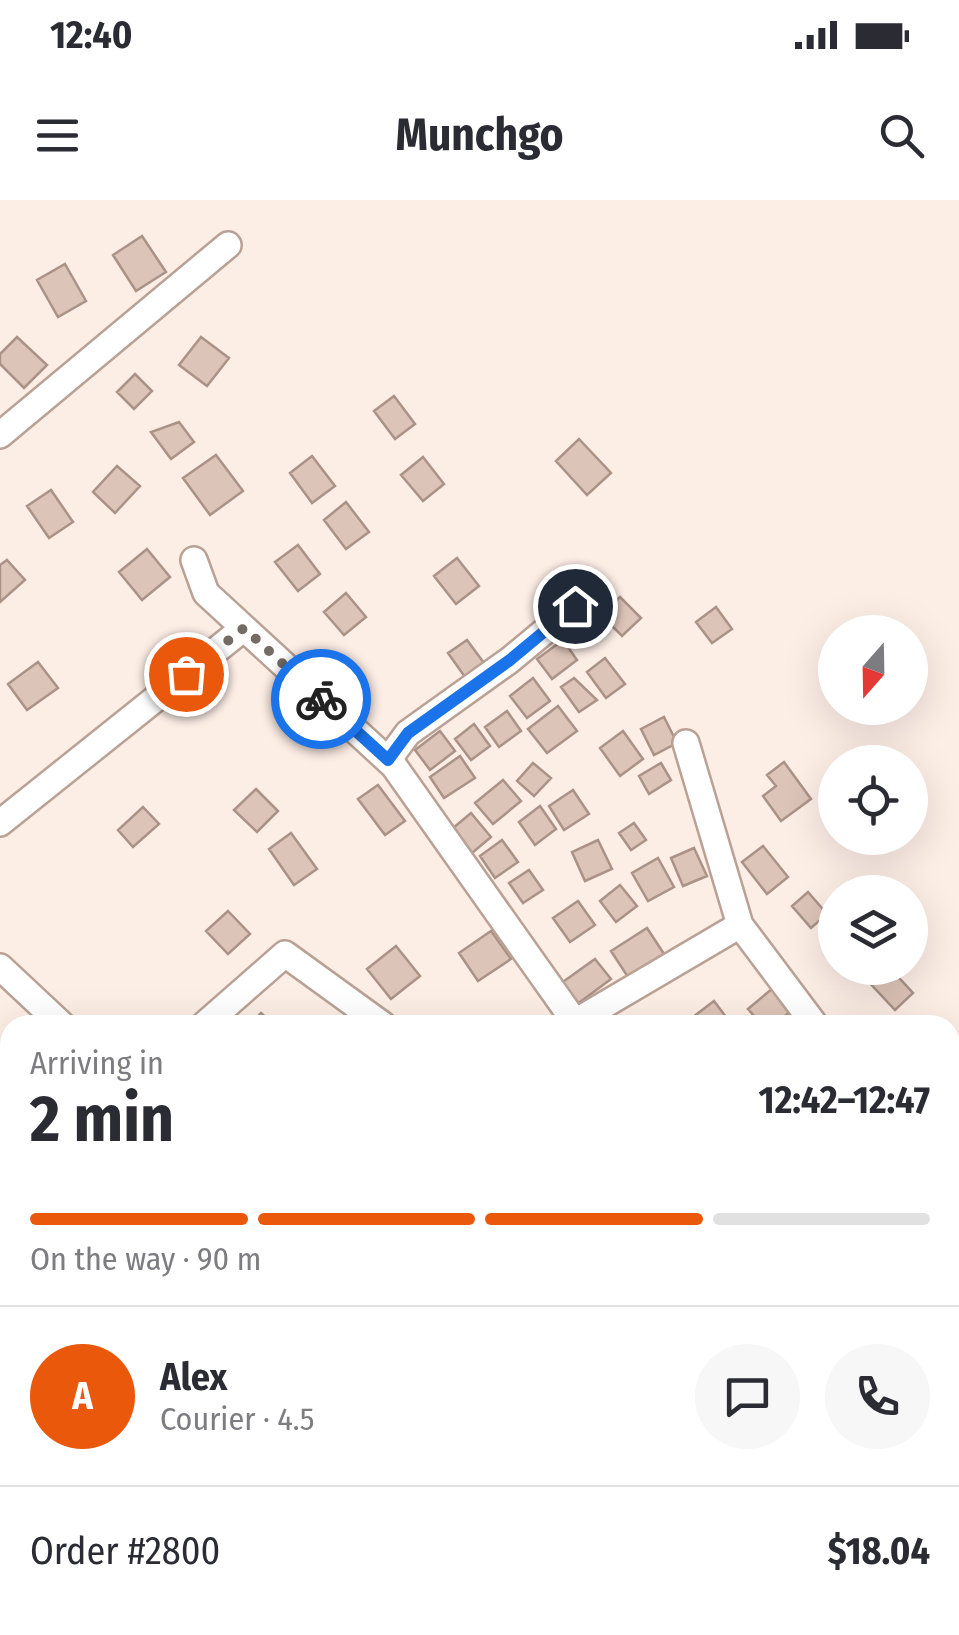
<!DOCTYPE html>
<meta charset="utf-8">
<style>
:root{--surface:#fff;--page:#f7f7f7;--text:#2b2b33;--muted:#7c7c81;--line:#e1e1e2;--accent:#ea580c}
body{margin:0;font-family:"Fira Sans Condensed",sans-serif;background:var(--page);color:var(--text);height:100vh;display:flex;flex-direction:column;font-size:38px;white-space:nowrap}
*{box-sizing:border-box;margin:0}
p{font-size:32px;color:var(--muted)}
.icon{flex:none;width:55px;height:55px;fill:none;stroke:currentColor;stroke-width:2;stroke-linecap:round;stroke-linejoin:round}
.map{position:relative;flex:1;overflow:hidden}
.sheet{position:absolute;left:0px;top:815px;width:960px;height:620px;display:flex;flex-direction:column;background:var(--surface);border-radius:30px 30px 0 0;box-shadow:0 10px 40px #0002}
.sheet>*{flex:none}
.needle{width:65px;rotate:200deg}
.tools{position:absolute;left:818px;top:415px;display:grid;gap:20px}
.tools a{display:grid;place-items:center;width:110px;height:110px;border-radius:50%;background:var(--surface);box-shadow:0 10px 40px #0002;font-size:50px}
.pin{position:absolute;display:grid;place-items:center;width:85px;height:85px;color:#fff;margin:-42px;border:5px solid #fff;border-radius:50%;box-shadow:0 2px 10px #0007}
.courier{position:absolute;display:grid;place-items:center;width:100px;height:100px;margin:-50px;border:8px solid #1a73e8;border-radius:50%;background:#fff;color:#222;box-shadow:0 2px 12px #0007}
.overview em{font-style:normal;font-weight:700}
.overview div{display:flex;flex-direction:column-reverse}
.overview{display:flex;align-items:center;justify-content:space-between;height:170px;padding:0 30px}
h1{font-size:65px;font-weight:700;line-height:75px}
.bar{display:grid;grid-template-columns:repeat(4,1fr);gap:15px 10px;align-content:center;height:120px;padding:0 30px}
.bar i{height:12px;border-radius:8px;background:var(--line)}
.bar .on{background:var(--accent)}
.bar p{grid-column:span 4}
.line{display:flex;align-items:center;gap:25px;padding:0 30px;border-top:2px solid var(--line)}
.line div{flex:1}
.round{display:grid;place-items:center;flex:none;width:105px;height:105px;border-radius:52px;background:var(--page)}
.status{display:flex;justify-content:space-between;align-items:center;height:70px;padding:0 50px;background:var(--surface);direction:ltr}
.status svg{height:28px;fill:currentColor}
header{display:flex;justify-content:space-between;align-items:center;height:130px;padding:0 30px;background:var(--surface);font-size:45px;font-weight:700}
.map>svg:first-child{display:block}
.building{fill:#ddc4b8;stroke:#aa9287;stroke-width:2.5}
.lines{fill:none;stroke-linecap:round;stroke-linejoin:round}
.street-casing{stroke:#b9a195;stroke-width:30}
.street{stroke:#fff;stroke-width:25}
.done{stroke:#756a64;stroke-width:10;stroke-dasharray:0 18}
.route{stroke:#1a73e8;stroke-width:12}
</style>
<div class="status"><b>12:40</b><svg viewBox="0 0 49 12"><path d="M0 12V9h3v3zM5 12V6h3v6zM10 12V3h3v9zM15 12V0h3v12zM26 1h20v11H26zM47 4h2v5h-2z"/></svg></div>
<header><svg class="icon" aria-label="menu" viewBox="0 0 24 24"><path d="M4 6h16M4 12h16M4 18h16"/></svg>Munchgo<svg class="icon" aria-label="search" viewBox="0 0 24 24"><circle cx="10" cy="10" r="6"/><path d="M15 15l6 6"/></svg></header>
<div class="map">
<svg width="959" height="1435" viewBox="0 0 959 1435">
<rect width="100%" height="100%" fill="#fcede5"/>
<path class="building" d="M142,36L166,72L136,91L113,55Z
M65,64L86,101L58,117L37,80Z
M17,137L47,165L24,188L0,164V154Z
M201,137L229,158L207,186L179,165Z
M135,174L152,191L134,209L117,192Z
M394,196L415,224L395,239L374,211Z
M179,222L194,242L171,259L151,232Z
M579,239L611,273L587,295L556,261Z
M216,255L243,291L210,315L183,278Z
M312,256L335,286L312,303L290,273Z
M423,257L444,284L423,301L401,275Z
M117,266L140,286L115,313L93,292Z
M51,290L73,322L49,338L27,306Z
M346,302L369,332L346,349L324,320Z
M298,345L320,374L298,391L275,362Z
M147,349L170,377L142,400L119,372Z
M457,358L479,386L456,404L434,376Z
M7,360L25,380L0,402V365Z
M346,393L366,417L344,435L324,412Z
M620,397L641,418L622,436L601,415Z
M716,407L732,429L712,443L696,422Z
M467,440L484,463L465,477L448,453Z
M563,440L577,460L552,479L537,459Z
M605,458L625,484L606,498L587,472Z
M38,462L58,488L27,510L8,484Z
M346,468L368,490L349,508L328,487Z
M533,478L550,501L527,518L510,496Z
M574,478L597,500L579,512L561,487Z
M558,506L577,531L547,553L528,529Z
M507,511L521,531L499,547L485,527Z
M664,517L677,543L654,555L641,529Z
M474,524L490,546L471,560L455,539Z
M440,531L455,551L430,570L415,550Z
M623,531L643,559L620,576L600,548Z
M460,556L475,578L444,598L430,577Z
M784,562L811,599L781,621L763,596L776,586L767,575Z
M533,563L551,578L534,596L517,581Z
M661,563L671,580L649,594L639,576Z
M503,580L521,601L493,624L475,603Z
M378,585L405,621L385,635L358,599Z
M256,589L278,611L257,632L234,610Z
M573,590L589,614L564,630L549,606Z
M540,606L556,629L535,645L519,622Z
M143,607L159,624L133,647L118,630Z
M471,613L491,637L472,653L452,629Z
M634,623L646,640L631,650L619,633Z
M291,633L317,669L294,685L269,649Z
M502,640L518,662L495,678L480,656Z
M598,640L612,669L585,681L572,652Z
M763,646L788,677L767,694L742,662Z
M694,648L707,676L683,686L671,658Z
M658,658L674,687L648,701L632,673Z
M529,670L543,690L523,703L509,683Z
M620,685L637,706L616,722L600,701Z
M808,692L827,714L811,728L792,706Z
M578,701L595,725L570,742L553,718Z
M228,711L250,734L228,754L206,731Z
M647,728L666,757L630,780L611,751Z
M491,731L511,759L478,781L459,753Z
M396,746L420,776L391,799L367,769Z
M595,759L611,779L576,805L560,784Z
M881,768H890L913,793L895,810L867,780Z
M773,788L791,811L774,825H762L748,809Z
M714,801L732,825H699L693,817Z
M261,813L274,825H250Z
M950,836L959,845L950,860Z"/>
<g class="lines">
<defs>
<path id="street" d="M0,235L228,45
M194,360L206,393L394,566L575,822
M686,543L740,725
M388,560L408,533L510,460L575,406
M0,623L244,428
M0,767L62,825
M204,825L285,754L383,825
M570,825L740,725L815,825
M950,927L959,931
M224,1435L233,1425"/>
</defs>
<use href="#street" class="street-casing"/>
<use href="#street" class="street"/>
</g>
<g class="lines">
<path class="done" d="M186,474L244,428L321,499"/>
<path class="route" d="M321,499L388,560L408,533L510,460L575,406"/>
</g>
</svg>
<div class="tools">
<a><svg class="needle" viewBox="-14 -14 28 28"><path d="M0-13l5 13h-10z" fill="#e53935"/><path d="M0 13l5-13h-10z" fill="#7c7c81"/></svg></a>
<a><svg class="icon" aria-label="locate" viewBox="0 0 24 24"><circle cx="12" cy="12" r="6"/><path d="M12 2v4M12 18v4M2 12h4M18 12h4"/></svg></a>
<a><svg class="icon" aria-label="layers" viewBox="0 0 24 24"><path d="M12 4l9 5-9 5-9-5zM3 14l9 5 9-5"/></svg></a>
</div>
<div class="pin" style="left:186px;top:474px;background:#ea580c"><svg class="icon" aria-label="bag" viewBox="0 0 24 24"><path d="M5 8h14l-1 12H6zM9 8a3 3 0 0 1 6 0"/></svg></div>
<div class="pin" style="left:575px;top:406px;background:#1f2937"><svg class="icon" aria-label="home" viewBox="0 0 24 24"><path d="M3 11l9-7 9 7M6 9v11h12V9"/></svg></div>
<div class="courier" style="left:321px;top:499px"><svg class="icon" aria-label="bike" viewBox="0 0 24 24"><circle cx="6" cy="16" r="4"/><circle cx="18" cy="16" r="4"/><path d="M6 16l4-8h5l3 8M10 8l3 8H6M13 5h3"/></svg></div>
<section class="sheet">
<div class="overview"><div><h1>2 min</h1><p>Arriving in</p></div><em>12:42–12:47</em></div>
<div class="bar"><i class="on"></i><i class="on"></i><i class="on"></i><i></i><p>On the way · 90 m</p></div>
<div class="line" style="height:180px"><b class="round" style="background:var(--accent);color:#fff">A</b><div><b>Alex</b><p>Courier · 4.5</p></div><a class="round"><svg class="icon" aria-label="chat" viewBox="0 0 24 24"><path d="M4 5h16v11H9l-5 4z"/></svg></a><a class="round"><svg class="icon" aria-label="phone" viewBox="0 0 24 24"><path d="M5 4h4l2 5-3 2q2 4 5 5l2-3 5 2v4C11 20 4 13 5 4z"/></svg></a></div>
<div class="line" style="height:130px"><div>Order #2800</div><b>$18.04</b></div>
</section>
</div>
